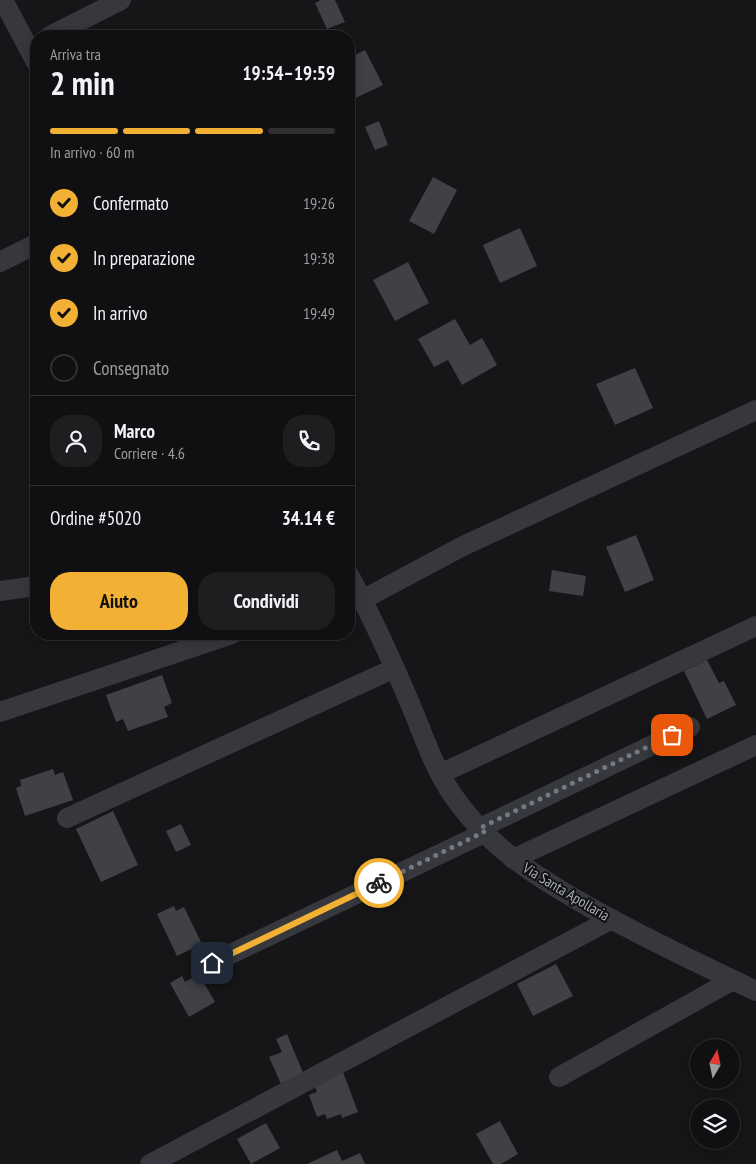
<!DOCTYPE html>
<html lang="it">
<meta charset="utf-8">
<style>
:root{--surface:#101012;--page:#1e1e20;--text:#f1f3f6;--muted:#9c9d9f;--line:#303032;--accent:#f2b134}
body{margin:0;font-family:"PT Sans Narrow",sans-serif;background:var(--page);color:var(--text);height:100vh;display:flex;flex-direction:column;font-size:19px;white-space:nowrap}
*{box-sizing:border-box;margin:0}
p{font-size:16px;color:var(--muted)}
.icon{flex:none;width:28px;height:28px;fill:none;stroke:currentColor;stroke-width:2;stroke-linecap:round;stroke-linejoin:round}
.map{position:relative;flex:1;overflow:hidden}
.drawer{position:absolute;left:30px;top:30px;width:325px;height:610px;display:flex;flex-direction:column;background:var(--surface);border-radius:20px;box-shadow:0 2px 12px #0003,0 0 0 1px var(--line)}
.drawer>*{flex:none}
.needle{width:32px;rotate:9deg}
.tools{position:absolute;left:690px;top:1039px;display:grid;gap:10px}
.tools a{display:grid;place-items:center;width:50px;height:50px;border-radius:50%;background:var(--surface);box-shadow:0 2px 12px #0003,0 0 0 1px var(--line);font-size:25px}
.pin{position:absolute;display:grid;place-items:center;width:42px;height:42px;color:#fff;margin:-21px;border-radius:10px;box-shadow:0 2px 8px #0006}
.courier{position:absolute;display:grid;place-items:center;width:50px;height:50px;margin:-25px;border:4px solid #f2b134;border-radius:50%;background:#fff;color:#222;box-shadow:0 1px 6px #0007}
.headline em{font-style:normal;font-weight:700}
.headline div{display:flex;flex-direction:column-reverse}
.headline{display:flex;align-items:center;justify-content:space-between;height:85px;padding:0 20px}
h1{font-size:32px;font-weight:700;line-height:38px}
.bar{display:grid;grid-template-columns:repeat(4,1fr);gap:8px 5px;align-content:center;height:60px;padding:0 20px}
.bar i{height:6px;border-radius:4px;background:var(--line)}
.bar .active{background:var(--accent)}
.bar p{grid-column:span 4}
.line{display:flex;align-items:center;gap:12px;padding:0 20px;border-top:1px solid var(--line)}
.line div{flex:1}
.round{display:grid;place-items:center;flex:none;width:52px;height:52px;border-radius:20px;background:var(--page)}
ol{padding:0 20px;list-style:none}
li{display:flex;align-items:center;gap:15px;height:55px}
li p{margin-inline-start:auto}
li .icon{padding:5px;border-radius:50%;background:var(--accent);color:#111;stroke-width:4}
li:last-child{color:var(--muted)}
li i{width:28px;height:28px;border:2px solid var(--line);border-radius:50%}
.action{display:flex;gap:10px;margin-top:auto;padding:10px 20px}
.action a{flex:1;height:58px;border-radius:20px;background:var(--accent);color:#111;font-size:20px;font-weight:700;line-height:58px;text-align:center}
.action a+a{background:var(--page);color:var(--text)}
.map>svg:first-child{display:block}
.building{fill:#404145}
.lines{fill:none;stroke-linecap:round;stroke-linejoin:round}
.minor{stroke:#37383d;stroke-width:20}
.done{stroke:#757880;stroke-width:5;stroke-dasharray:0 9}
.route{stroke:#f2b134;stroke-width:6}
.labels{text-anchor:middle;stroke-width:4;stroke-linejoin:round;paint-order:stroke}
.street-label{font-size:15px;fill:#a8adb8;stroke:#111113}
</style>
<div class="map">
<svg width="756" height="1164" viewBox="0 0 756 1164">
<rect width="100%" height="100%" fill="#161618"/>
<path class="building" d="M321,0H335L345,22L327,29L315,3Z
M349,43L355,55L365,50L383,85L349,101Z
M379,121L388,145L375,150L365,127Z
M433,177L457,190L434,234L409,221Z
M520,228L537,266L500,283L483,245Z
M408,262L429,303L395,321L373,280Z
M455,319L470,345L482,338L497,365L462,385L448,360L434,367L418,339Z
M635,368L653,408L615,425L596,384Z
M636,535L654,580L625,592L606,547Z
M552,570L586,576L583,596L549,591Z
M707,660L719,683L724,681L736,705L707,719L684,671Z
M162,675L172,703L164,707L168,717L128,731L123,719L116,722L106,695Z
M53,769L55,775L63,772L73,800L25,816L16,788L21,786L20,780Z
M113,811L138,865L101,882L76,829Z
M181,824L191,845L176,852L166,831Z
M174,906L176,911L184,907L202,944L177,956L157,914Z
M556,964L573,996L533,1016L517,984Z
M199,974L215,1002L189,1017L170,983L182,976L185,982Z
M287,1034L304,1075L281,1084L269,1057L282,1052L276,1039Z
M343,1072L358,1112L342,1118L341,1114L327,1119L325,1114L317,1117L309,1095L317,1092L314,1083Z
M500,1121L518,1154L501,1164H493L476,1134Z
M266,1123L280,1148L251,1164L237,1139Z
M337,1150L342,1161L360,1153L365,1164H307Z"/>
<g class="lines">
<path class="minor" d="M3,0L36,62
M50,36L121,0
M0,262L36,244
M349,575C373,618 393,663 412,708C424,737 434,768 452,794C489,849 544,882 600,913C651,941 704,966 756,991
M0,591L36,586
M362,600L463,546L756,410
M0,712L232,634
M440,774L756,626
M67,818L395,668
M480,828L690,727
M513,859L756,745
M212,963L484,833
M559,1077L733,980
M150,1164L612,919"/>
</g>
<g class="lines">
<path class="done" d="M379,883L484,832L480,828L672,735"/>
<path class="route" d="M212,963L379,883"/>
</g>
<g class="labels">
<g class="street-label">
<text transform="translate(566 892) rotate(31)" y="5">Via Santa Apollaria</text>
</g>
</g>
</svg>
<div class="tools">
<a><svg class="needle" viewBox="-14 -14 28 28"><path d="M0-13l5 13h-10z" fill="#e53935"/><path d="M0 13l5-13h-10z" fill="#9c9d9f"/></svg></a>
<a><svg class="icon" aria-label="layers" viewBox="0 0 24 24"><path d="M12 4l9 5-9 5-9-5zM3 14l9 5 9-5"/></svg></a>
</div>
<div class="pin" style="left:672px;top:735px;background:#ea580c"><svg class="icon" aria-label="bag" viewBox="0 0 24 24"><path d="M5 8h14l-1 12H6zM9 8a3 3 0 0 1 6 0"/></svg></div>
<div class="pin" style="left:212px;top:963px;background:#1f2937"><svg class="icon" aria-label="home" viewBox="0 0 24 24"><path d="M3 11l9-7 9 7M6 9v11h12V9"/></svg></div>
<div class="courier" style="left:379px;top:883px"><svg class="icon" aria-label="bike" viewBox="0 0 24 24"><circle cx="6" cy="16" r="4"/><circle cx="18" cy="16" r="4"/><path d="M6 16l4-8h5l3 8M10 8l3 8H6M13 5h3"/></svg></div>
<section class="drawer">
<div class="headline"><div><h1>2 min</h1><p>Arriva tra</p></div><em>19:54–19:59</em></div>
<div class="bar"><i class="active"></i><i class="active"></i><i class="active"></i><i></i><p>In arrivo · 60 m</p></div>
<ol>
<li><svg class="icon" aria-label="check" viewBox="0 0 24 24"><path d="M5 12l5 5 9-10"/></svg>Confermato<p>19:26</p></li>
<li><svg class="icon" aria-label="check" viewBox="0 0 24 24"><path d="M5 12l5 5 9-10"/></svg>In preparazione<p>19:38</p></li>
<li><svg class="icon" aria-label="check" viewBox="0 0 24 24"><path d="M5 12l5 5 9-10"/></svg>In arrivo<p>19:49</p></li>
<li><i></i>Consegnato</li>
</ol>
<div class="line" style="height:90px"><a class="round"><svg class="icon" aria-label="person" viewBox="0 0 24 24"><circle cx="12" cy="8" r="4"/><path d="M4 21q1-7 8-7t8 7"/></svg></a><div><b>Marco</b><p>Corriere · 4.6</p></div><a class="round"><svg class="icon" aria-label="phone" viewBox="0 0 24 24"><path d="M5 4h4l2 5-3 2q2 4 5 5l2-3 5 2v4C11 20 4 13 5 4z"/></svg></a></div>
<div class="line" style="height:65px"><div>Ordine #5020</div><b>34.14 €</b></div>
<div class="action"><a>Aiuto</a><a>Condividi</a></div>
</section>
</div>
